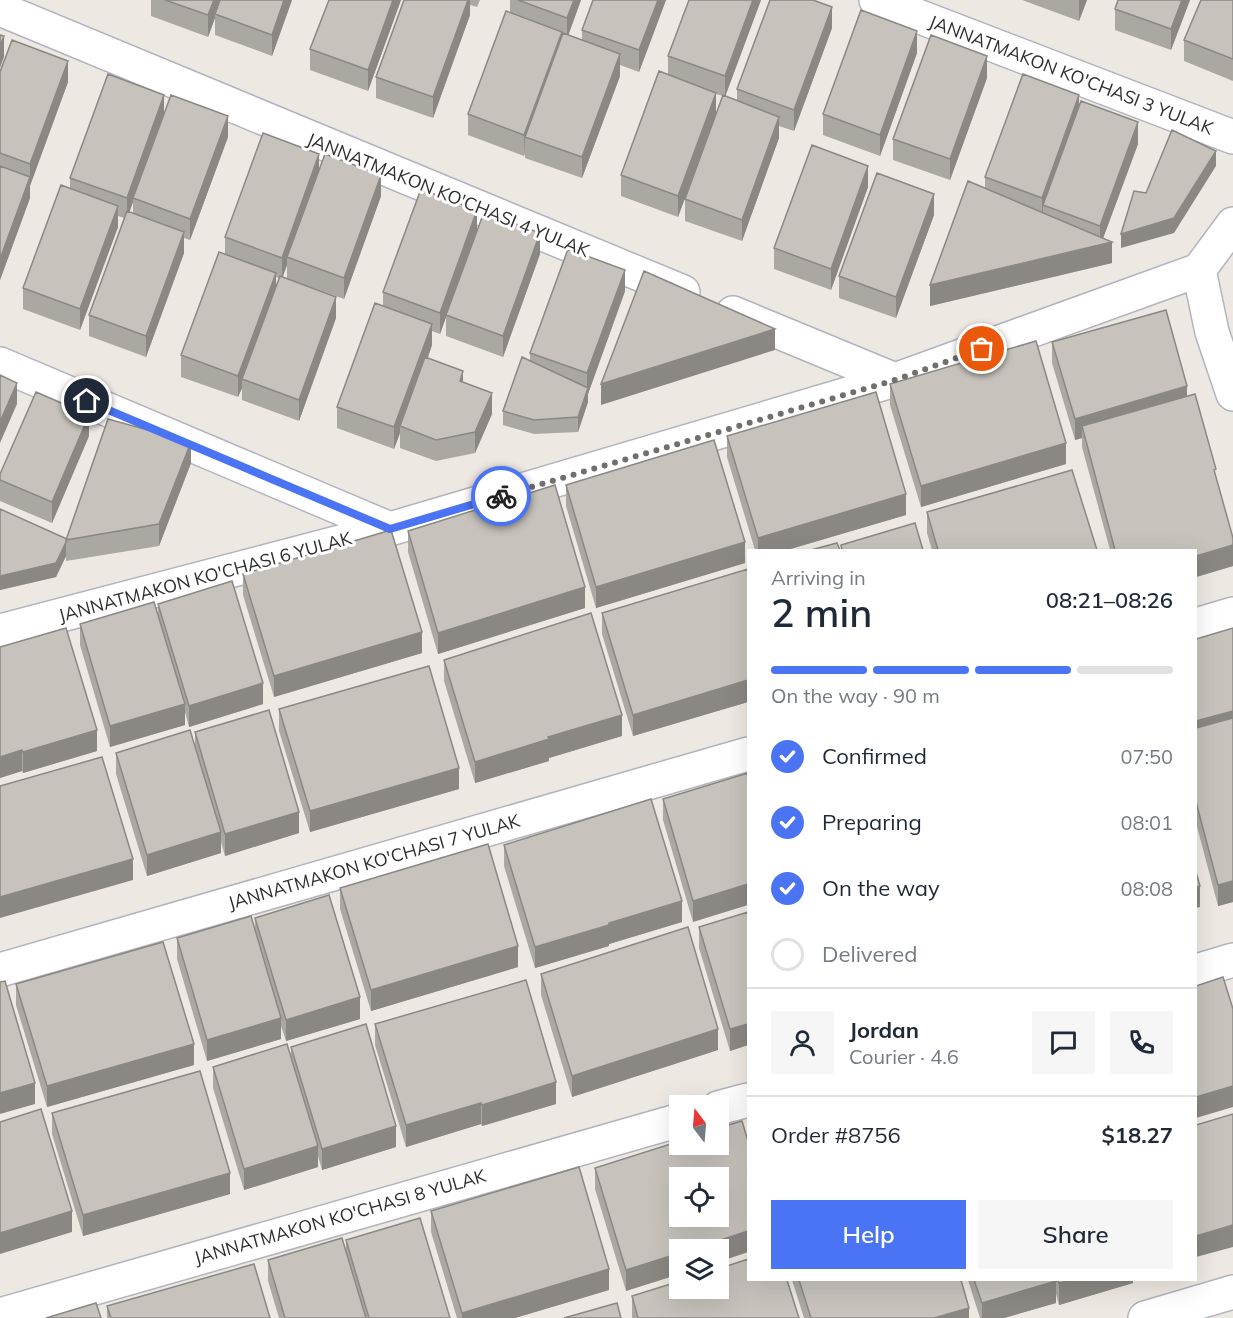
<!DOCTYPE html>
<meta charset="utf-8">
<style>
:root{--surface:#fff;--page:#f6f6f7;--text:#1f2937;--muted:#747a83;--line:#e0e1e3;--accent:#4a74f3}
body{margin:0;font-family:Mulish,sans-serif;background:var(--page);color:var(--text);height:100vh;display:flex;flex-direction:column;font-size:22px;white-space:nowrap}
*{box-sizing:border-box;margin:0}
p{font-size:20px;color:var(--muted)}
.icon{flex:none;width:33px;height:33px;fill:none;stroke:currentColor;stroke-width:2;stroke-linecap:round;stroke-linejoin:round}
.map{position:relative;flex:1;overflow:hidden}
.details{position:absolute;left:747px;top:549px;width:450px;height:732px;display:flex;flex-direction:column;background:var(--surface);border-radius:0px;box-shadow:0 6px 24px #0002}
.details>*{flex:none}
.needle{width:39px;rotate:344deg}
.fabs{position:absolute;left:669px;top:1095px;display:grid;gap:12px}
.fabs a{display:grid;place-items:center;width:60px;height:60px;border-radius:0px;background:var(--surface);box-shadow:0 6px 24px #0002;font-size:30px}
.pin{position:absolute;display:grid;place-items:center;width:51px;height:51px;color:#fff;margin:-26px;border:3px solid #fff;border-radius:50%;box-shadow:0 2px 6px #0007}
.courier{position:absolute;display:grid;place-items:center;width:60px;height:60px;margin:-30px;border:4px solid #4a74f3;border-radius:50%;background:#fff;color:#222;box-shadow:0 2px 8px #0007}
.summary em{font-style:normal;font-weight:600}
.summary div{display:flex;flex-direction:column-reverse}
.summary{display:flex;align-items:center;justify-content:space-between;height:102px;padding:0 24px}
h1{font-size:39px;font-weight:600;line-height:45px}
.bar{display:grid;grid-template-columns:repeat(4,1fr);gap:9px 6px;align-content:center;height:72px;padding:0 24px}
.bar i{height:8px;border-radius:4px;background:var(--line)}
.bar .selected{background:var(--accent)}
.bar p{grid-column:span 4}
.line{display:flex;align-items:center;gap:15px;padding:0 24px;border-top:2px solid var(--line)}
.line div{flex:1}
.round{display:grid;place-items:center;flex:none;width:63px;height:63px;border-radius:0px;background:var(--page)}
ol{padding:0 24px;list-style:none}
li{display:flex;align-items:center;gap:18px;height:66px}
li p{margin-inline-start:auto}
li .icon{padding:6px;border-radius:50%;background:var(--accent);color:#fff;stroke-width:4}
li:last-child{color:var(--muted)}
li i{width:33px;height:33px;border:3px solid var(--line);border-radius:50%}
.action{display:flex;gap:12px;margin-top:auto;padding:12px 24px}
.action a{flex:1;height:69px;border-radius:0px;background:var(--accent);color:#fff;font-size:24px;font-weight:600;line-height:69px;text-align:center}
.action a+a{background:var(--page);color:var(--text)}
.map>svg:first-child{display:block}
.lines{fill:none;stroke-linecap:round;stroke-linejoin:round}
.street-casing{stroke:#b2b4bd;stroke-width:36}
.street{stroke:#fff;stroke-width:33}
.wall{fill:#aba8a2;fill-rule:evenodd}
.shaded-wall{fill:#8b8884}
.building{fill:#c7c3bc;stroke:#8b8884;stroke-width:1.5;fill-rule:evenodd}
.done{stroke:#716f6d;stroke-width:6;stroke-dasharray:0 10.8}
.route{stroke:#4a74f3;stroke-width:8}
.labels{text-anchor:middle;stroke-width:6;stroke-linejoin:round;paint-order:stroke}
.street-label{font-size:18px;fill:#2e2e2e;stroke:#fff}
</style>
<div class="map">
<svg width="1233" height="1318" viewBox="0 0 1233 1318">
<rect width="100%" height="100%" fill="#eee8e2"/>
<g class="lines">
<defs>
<path id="street" d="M876,0L1233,137
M0,9L683,292
M1233,224L1199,270L1212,332L1233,394
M733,313L895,380
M0,364L390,529
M1196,625L1233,614
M0,631L390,529L895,380L1199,270
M0,970L748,754
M1196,971L1233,960
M718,1108L748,1100
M0,1315L680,1120
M1145,1318L1233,1292"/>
</defs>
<use href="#street" class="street-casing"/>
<use href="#street" class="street"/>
</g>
<path class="wall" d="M151,0H292L272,56L215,35V18L208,37L151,16Z
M329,0H401L368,91L310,70V49Z
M404,0H480L477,7L470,5V15L433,118L376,98V77Z
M510,0H581L568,35L582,40V30L666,0L639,72L620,65V76L582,178L525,158V154L524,156L468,135V114L510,13Z
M689,0H761L725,96L737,101V89L832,28L794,131L779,126V138L742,241L685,221V199L723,96L716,94V114L678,217L621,196V175L668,75V56Z
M1022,0H1087L1079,21Z
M1118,0H1190L1171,50L1115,30V9Z
M1233,0V81L1184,61V40Z
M917,53L880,156L823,135V114Z
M0,72L68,82L30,185V198L0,280Z
M987,78L950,180L893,160V139Z
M1079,107L1138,144L1103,238L1112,263L930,306L985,188V177Z
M164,113L228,137L190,240L184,238V253L146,357L89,336V315L124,218L118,216V227L80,330L23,309V288L70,188V178ZM133,202V213L129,212Z
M319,168L381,196L344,299L297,282L336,318L299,421L242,400V388L238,397L181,377V355L225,254V237ZM287,265V278L282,277ZM276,277L279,278L276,287Z
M868,187L831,290L774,269V248Z
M934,215L896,318L839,298V276Z
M477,229L540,254L503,357L446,336V317L440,334L432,331V345L428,358L463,383L492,414L475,453L436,461L400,448V433L394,449L337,428V407L383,306V292Z
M625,291L588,394V402L578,432L534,434L503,425V411L530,361V353Z
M1052,342L1187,396L1216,479L1233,566L1196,577V550H1110L1082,447V438L1075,440L1052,363Z
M890,384L1066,464L921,507L890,405Z
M89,436L52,523L0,501V474Z
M727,436L906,515L787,550H755L727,457Z
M191,463L159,546L66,561V556L56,577L0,590V509L66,539Z
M566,485L745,563L596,608L566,506Z
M927,512L1097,550H932L927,533Z
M408,531L585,608L438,654L408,552Z
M748,569V702L633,736L602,634V613Z
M243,574L422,653L274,697L243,595Z
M158,604L263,704L189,727L185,712V725L110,747L80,645V624L158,615Z
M1233,628V902L1218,906L1196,823V639Z
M0,647L97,751L23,773L22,771L0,778Z
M444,660L622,736L549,758V761L475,783L444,681Z
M279,709L459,789L310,832L279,731Z
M195,732L299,833L225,856L221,842V853L147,876L116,774V753L195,745Z
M748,773L693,922L663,820V799Z
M504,845L682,922L609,944V946L535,968L504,866Z
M340,888L518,967L371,1011L340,909Z
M748,912V1045L730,1051L699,948V927Z
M255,918L360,1019L286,1041L281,1026V1039L207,1061L177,959V938L255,929Z
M541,974L718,1050L572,1097L541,995Z
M16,984L194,1065L47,1107L16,1005Z
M375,1024L556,1104L482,1126L481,1124L406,1147L375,1045Z
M291,1047L396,1147L322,1170L318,1156V1167L244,1190L213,1088V1067L291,1058Z
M52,1113L230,1194L83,1236L52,1134Z
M748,1141V1252L718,1262V1250L626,1291L595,1189V1168Z
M431,1211L609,1290L515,1318H457L431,1232Z
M346,1240L450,1318H279L268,1281V1260L346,1252Z
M792,1280H961L969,1318H804Z
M968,1280H1133V1283L1059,1305L1056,1294V1303L1004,1318H980Z
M632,1296L799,1318H632Z
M107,1306L270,1318H107Z"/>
<path class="shaded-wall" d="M214,0H222L215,14V18L208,37V15Z
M284,0H292L272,56V35Z
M393,0H401L368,91V70Z
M468,0H470V15L433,118V97Z
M574,0H581L567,39V18Z
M658,0H666L639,72V50Z
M753,0H761L725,97V76Z
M1079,0H1087L1079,21Z
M1182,0H1190L1171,50V29Z
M832,7V28L794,131V110Z
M917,31V53L880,156V135Z
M562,32V53L525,137L524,156V135Z
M4,36V57L0,68V46Z
M620,54V76L582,178V157Z
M987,56V78L950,180V159Z
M68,61V82L30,186V164Z
M716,93V114L678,217V196Z
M164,95V116L133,198V202L127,219V198Z
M1079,95V116L1043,205V215L1042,219V198Z
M228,116V137L190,240V219Z
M779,117V138L742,241V220Z
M1138,122V144L1101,244L1112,242V263L930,306V285L1100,245V226Z
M1216,151V166L1174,233L1121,248V234Z
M319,154V176L287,257V265L282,279V258Z
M868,166V187L831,290V269Z
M381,175V196L344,299V278Z
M30,177V198L0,280V259Z
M934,194V215L896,318V297Z
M118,206V227L80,330V309Z
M477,210V231L440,334V313Z
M184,232V253L146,357V336Z
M540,233V254L503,357V336Z
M625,270V291L588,394V402L578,432V417L587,388V373Z
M276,273V294L242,379V388L238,397V376Z
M336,297V318L299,421V400Z
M432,324V345L402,427L400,426V433L394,449V427Z
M775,329V350L601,405V384Z
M463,371V392L460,381Z
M17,383V404L0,443V422Z
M1187,386V407L1082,426V438L1075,440V419Z
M492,393V414L475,453V432Z
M89,415V436L52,523V502Z
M191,442V463L159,546V524Z
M1066,443V464L921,507V486Z
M906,494V515L787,550H758V538Z
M66,542V556L56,577L0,590V576Z
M745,542V563L596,608V587Z
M1233,545V566L1196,577V556Z
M585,587V608L438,654V633Z
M422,632V653L274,697V676Z
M748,680V702L633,736V715Z
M263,683V704L189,727V706Z
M185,704V725L110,747V726Z
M1233,711V732L1196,743V721Z
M622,715V736L549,758V761L475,783V762L548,737Z
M97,730V751L23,773V752Z
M22,750V771L0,778V757Z
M459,768V789L310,832V811Z
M299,812V833L225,856V834Z
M221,832V853L147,876V855Z
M133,859V880L0,918V897Z
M1233,881V902L1218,906V885Z
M748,884V905L693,922V901Z
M1200,886V907L1196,908V887Z
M682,901V922L609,944V946L535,968V947L609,923Z
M518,946V967L371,1011V990Z
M360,997V1019L286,1041V1020Z
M281,1018V1039L207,1061V1040Z
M748,1024V1045L730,1051V1029Z
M718,1029V1050L572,1097V1076Z
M194,1044V1065L47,1107V1086Z
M556,1082V1104L482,1126V1105Z
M35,1083V1104L0,1114V1093Z
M1233,1086V1107L1196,1118V1097Z
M481,1103V1124L406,1147V1125Z
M396,1126V1147L322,1170V1149Z
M318,1146V1167L244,1190V1169Z
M230,1173V1194L83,1236V1215Z
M72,1211V1232L0,1254V1233Z
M1233,1225V1247L1196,1257V1236Z
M748,1231V1252L718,1262V1250H691Z
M680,1253V1274L626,1291V1270Z
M609,1269V1290L515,1318H462V1313Z
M1072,1280H1133V1283L1059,1305V1283Z
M1056,1281V1303L1004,1318H982V1303Z
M969,1308V1318H934Z"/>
<path class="building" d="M165,0H214L208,15Z
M220,0H284L272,35L215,14Z
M329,0H393L368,70L310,49Z
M404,0H468L433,97L376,77Z
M518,0H574L567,18Z
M593,0H658L639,50L582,30Z
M689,0H753L725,76L668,56Z
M770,0H813L832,7L794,110L737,89Z
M1118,0H1182L1171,29L1115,9Z
M1201,0H1233V59L1184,40Z
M861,10L917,31L880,135L823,114Z
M506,11L562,32L524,135L468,114Z
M563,33L620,54L582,157L525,137Z
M0,35L4,36L0,46Z
M931,35L987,56L950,159L893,139Z
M12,40L68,61L30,164L0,153V72Z
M659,71L716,93L678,196L621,175Z
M108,74L164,95L127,198L70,178Z
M1023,74L1079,95L1042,198L985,177Z
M171,95L228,116L190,219L133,198Z
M723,95L779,117L742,220L685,199Z
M1081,101L1138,122L1100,226L1043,205Z
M1172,130L1216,151L1174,218L1121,234L1134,191L1146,193Z
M263,133L319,154L282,258L225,237Z
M812,145L868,166L831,269L774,248Z
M325,154L381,175L344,278L287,257Z
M0,166L30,177L0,259Z
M877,173L934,194L896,297L839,276Z
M968,181L1112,242L930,285Z
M61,185L118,206L80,309L23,288Z
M421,189L477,210L440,313L383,292Z
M127,211L184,232L146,336L89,315Z
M484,212L540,233L503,336L446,315Z
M568,249L625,270L587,373L530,353Z
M219,252L276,273L238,376L181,355Z
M644,271L775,329L601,384Z
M280,276L336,297L299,400L242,379Z
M375,303L432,324L394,427L337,407Z
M1166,310L1187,386L1075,419L1052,342Z
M1036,341L1066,443L921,486L890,384Z
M425,357L463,371L460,381L492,393L475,432L436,440L400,426Z
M522,357L588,388L578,417L534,420L503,411Z
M0,375L17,383L0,422Z
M36,392L89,415L52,502L0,480V474Z
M876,392L906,494L758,538L727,436Z
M1195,394L1216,469L1214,470L1233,538V545L1196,556V550H1115L1082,426Z
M108,419L191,442L159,524L66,540Z
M714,440L745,542L596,587L566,485Z
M1072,470L1097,550H938L927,512Z
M555,485L585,587L438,633L408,531Z
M0,509L67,539L66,540V542L56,563L0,576Z
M915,523L923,550H842L841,545Z
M391,530L422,632L274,676L243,574Z
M837,543L840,550H811Z
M748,569V680L633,715L602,613Z
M232,581L263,683L189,706L158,604Z
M154,602L185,704L110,726L80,624Z
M591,613L622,715L548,737L549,739L475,762L444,660Z
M66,628L97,730L23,752L22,750L0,757V647Z
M1233,628V711L1196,721V639Z
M429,666L459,768L310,811L279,709Z
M269,710L299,812L225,834L195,732Z
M1233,718V881L1218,885L1196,802V728Z
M190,730L221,832L147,855L116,753Z
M102,757L133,859L0,897V786Z
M748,773V884L693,901L663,799Z
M651,799L682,901L609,923V925L535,947L504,845Z
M488,844L518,946L371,990L340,888Z
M1196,872L1200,886L1196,887Z
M329,895L360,997L286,1020L255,918Z
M748,912V1024L730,1029L699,927Z
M251,916L281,1018L207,1040L177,938Z
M688,927L718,1029L572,1076L541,974Z
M163,942L194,1044L47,1086L16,984Z
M1223,977L1233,1009V1086L1196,1097V986Z
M526,980L556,1082L482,1105L481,1103L406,1125L375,1024Z
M5,981L35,1083L0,1093V982Z
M366,1024L396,1126L322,1149L291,1047Z
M287,1044L318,1146L244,1169L213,1067Z
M200,1071L230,1173L83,1215L52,1113Z
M41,1109L72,1211L0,1233V1122Z
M1233,1114V1225L1196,1236V1125Z
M742,1121L748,1141V1231L691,1250H680V1253L626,1270L595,1168L680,1141V1144H718V1128ZM680,1178H718V1216H680Z
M579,1167L609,1269L462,1313L431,1211Z
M420,1218L450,1318H369L346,1240Z
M342,1238L366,1318H285L268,1260Z
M748,1259V1280H787L799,1318H638L632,1296L680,1281V1288H718V1269Z
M254,1264L270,1318H111L107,1306Z
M799,1280H961L969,1308L934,1318H811Z
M974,1280H1055L1056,1281L982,1303Z
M1058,1280H1072L1059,1283Z
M96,1303L101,1318H46Z
M617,1303L621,1318H564Z"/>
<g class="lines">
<path class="done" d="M501,496L895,380L982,349"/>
<path class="route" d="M87,401L390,529L501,496"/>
</g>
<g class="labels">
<g class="street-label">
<text transform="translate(1071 75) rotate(21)" y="6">JANNATMAKON KO'CHASI 3 YULAK</text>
<text transform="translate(448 195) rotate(22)" y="6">JANNATMAKON KO'CHASI 4 YULAK</text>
<text transform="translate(205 577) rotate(-15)" y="6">JANNATMAKON KO'CHASI 6 YULAK</text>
<text transform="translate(374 862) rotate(-16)" y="6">JANNATMAKON KO'CHASI 7 YULAK</text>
<text transform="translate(340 1217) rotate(-16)" y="6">JANNATMAKON KO'CHASI 8 YULAK</text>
</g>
</g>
</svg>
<div class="fabs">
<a><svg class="needle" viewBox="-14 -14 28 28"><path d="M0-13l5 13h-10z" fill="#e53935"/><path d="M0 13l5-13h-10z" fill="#747a83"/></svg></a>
<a><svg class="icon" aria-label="locate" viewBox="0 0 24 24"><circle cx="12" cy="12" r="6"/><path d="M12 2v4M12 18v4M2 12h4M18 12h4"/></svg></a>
<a><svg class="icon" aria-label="layers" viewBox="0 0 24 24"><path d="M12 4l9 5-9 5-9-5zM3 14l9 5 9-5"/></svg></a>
</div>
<div class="pin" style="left:982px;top:349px;background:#ea580c"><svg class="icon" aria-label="bag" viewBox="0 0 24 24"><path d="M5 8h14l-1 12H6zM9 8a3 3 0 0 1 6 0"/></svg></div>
<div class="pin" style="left:87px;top:401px;background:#1f2937"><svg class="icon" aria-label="home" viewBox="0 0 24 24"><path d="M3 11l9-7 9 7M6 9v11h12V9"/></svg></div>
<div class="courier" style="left:501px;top:496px"><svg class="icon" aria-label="bike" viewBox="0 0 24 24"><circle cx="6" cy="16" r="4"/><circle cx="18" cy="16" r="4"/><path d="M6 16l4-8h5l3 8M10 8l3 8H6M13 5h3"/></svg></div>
<section class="details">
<div class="summary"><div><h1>2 min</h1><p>Arriving in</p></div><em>08:21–08:26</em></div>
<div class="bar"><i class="selected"></i><i class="selected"></i><i class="selected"></i><i></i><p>On the way · 90 m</p></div>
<ol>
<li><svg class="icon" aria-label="check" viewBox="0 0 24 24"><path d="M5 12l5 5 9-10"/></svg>Confirmed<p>07:50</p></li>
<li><svg class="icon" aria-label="check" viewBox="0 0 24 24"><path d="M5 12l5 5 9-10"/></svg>Preparing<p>08:01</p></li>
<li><svg class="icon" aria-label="check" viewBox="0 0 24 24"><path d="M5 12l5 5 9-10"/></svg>On the way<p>08:08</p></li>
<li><i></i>Delivered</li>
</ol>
<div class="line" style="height:108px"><a class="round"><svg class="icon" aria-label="person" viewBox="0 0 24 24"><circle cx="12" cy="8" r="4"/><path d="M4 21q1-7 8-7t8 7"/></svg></a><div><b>Jordan</b><p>Courier · 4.6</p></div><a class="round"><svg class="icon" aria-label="chat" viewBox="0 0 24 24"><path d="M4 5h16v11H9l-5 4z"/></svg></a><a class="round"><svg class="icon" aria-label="phone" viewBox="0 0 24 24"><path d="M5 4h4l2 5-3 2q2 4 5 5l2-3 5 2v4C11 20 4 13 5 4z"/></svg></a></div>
<div class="line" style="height:78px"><div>Order #8756</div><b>$18.27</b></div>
<div class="action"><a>Help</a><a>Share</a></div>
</section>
</div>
